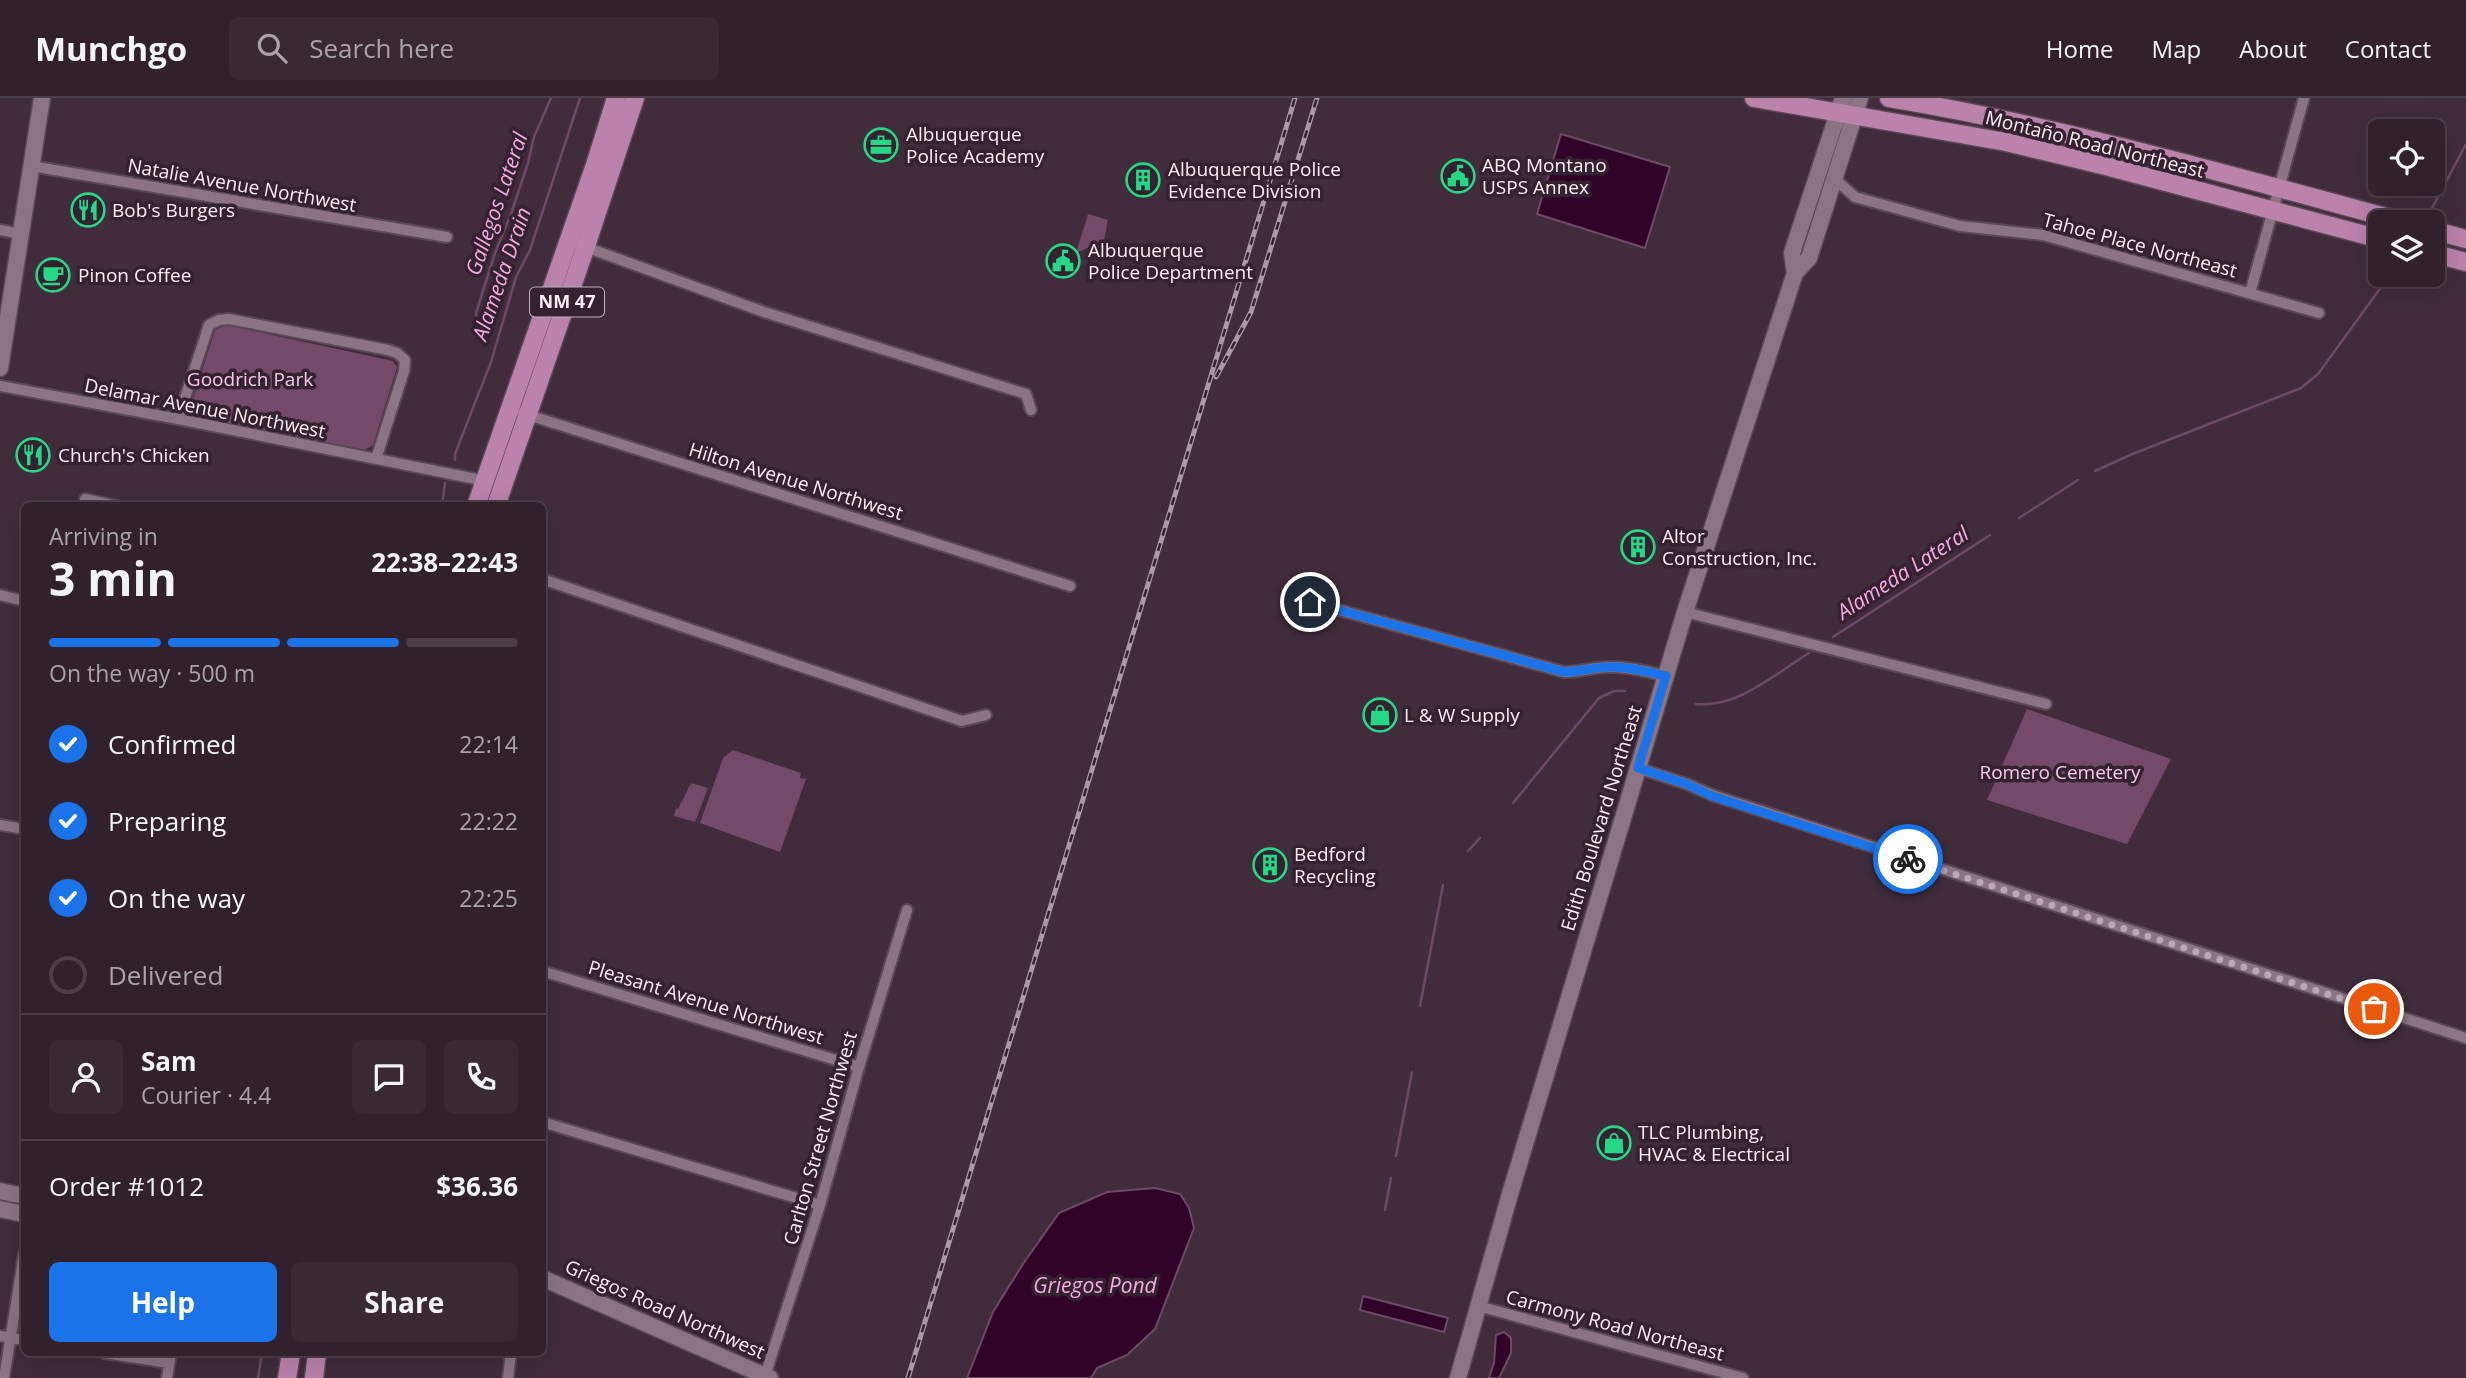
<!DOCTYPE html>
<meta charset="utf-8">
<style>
:root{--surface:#30212c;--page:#382934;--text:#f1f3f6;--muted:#a8a3a9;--line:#4b3e48;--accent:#1a73e8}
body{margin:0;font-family:"Open Sans",sans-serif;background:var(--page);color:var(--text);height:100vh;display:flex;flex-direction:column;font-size:26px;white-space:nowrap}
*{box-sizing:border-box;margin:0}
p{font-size:23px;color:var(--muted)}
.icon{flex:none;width:38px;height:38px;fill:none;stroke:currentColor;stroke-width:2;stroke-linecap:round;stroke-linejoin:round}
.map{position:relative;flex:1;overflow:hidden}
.panel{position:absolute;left:21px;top:404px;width:525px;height:854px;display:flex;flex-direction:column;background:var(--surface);border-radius:10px;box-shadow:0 7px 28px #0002,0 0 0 2px var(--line)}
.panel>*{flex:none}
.tools{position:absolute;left:2368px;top:21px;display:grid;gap:14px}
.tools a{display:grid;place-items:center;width:77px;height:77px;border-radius:10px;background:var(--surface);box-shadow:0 7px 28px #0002,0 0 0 2px var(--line);font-size:35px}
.pin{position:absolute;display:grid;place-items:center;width:60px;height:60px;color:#fff;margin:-30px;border:4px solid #fff;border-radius:50%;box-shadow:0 2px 7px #0007}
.courier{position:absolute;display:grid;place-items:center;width:70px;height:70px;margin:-35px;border:5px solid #1a73e8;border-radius:50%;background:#fff;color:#222;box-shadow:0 2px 9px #0007}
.headline em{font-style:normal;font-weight:700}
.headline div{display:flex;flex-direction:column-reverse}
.headline{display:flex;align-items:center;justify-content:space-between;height:119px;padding:0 28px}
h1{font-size:46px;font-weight:700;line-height:52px}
.bar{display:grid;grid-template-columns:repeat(4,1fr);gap:10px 7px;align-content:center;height:84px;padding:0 28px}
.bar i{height:9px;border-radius:5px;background:var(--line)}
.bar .on{background:var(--accent)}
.bar p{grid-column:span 4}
.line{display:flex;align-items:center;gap:18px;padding:0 28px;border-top:2px solid var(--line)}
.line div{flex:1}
.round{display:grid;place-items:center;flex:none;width:74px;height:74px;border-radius:10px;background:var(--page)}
ol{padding:0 28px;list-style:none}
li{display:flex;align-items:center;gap:21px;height:77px}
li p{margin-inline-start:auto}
li .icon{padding:7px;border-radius:50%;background:var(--accent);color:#fff;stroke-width:4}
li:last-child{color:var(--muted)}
li i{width:38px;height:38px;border:4px solid var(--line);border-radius:50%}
.primary-button{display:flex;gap:14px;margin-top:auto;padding:14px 28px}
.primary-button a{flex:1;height:80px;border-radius:10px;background:var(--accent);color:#fff;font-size:28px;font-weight:700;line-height:80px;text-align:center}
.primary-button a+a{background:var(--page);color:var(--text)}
header{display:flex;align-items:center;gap:42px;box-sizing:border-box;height:98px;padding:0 35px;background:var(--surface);border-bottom:2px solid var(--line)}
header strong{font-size:33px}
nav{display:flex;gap:38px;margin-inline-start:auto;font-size:24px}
.search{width:490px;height:63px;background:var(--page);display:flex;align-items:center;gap:18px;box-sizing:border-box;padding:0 24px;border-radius:10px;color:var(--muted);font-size:26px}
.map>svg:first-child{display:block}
.green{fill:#734a69}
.water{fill:#300428;stroke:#6c4a66;stroke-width:2}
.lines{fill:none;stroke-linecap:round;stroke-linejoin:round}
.stream{stroke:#6c4a66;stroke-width:2.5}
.street-casing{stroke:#594855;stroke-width:14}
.secondary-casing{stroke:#594855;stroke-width:19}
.primary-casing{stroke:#594855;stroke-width:21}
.street{stroke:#8b7484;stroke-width:10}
.secondary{stroke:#8b7484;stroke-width:16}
.primary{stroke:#bb82ac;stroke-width:18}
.rail-casing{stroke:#aa9aa5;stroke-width:5}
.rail{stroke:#352230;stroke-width:2.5;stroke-dasharray:8;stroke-linecap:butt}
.done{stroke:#b8a9b4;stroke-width:7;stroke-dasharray:0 12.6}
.route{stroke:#1a73e8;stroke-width:9}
.labels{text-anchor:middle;stroke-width:7;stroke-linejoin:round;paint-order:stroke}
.shield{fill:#352230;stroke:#beafba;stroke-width:2}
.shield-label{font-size:18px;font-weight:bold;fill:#f9ecf5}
.poi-label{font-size:19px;fill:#f9ecf5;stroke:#352230;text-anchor:start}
.street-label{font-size:19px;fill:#f9ecf5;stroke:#352230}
.park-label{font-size:19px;fill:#f7c7e9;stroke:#352230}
.water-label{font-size:21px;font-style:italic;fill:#f5a8e1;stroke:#352230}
</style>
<header>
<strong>Munchgo</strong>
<div class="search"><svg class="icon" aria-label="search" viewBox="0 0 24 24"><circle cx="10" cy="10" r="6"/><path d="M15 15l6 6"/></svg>Search here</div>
<nav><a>Home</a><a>Map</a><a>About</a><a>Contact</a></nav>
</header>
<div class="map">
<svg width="2466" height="1280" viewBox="0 0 2466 1280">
<rect width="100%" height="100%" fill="#402c3b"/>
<path class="green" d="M1088,116L1108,122L1104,142L1076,155Z
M226,227L393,263L397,269L373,347L365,352L197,320L191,315L190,310L215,232Z
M2027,611L2171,661L2127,746L1987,702Z
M733,652L801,675L800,680L805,681L807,678L780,754L700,725L723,660Z
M691,685L708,690L695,724L674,718L676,710L678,711Z"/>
<path class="water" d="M1561,36L1670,69L1645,150L1537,116Z
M1155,1090L1180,1096L1189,1110L1194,1130L1155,1231L1127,1257L1097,1270L1091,1280H967L993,1214L1023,1166L1059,1115L1107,1094Z
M1363,1198L1448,1220L1444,1234L1360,1212Z
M1504,1234L1511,1240V1255L1499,1280H1489L1494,1265L1496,1237Z"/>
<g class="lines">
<path class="stream" d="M2431,112L2466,46
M476,223V215L495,155L511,116L528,65L534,39L551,0
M455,362V356L491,264L516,179L530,152L580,0
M2095,373L2130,357L2301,290L2318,276L2390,177
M442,408L445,385
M2019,420L2078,382
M1833,539L1990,437
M1696,606C1738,610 1775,576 1809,555
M1513,705L1599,600L1614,593H1625
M1468,753L1480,740
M1420,908L1443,787
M1396,1058L1412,974
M1385,1112L1391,1080
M258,1280L262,1255"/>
<defs>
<path id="street" d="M31,68L447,139
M1834,80L1855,99L1960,128L2043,137L2319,215
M0,132L21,136
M569,143L764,214L1026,296L1031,312
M2250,195L2304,0
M0,288L178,321L486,383
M522,315L1070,488
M178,321L209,227L219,222L229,221L388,252L397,255L405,262L404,273L376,361
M85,401L117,408
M542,481L962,623L986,617
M0,497L24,503
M1310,504L1564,574C1580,574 1594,569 1610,569C1628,568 1648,574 1666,578
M1685,514L2046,606
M1638,670L1687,686L1712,697L2466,940
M0,727L24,731
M542,873L859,969
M542,1024L820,1107
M1478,1208L1743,1280
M0,1238L24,1242
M104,1255L169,1265
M765,1278L820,1107L859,969L907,812
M4,1280L24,1156
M167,1280L171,1255
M508,1280L511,1255"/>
<path id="secondary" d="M1795,175L1792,155L1843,0
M0,270L42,0
M0,1093L24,1098
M0,1111L24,1116
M542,1180L770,1280
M1458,1280L1510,1096L1685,514L1795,175L1809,160L1860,0"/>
<path id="primary" d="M1754,0L2006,44L2102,67L2380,141
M1889,0C2064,29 2233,78 2404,124
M2432,132L2466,141
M2432,155L2466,164
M476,408L595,67L616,0
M496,408L586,148L635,0
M287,1280L291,1255
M314,1280L317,1255"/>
</defs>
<use href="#street" class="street-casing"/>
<use href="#secondary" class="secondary-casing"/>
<use href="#primary" class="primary-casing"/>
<use href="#street" class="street"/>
<use href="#secondary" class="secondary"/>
<use href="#primary" class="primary"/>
<defs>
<path id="rail" d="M1216,279L1251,214L1317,0
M908,1280L1295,0"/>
</defs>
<use href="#rail" class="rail-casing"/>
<use href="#rail" class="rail"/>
</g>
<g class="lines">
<path class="done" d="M1908,761L2374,911"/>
<path class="route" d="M1310,504L1564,574C1580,574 1594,569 1610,569C1628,568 1648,574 1666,578L1638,670L1687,686L1712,698L1908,761"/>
</g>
<defs>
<symbol id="office-ring" viewBox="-11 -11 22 22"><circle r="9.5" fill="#352230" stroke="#25d886" stroke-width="1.5"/><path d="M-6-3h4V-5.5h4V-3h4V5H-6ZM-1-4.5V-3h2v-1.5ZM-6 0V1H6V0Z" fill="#25d886"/></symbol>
<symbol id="civic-ring" viewBox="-11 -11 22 22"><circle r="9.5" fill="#352230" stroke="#25d886" stroke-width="1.5"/><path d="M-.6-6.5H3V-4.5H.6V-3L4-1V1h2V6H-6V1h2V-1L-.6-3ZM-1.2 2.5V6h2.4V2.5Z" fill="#25d886"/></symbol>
<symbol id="building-ring" viewBox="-11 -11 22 22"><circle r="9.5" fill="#352230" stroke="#25d886" stroke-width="1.5"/><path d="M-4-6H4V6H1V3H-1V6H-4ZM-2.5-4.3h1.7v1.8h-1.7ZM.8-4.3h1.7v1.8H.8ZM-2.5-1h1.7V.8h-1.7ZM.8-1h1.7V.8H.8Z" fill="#25d886"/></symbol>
<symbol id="restaurant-ring" viewBox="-11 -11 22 22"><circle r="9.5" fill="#352230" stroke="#25d886" stroke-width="1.5"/><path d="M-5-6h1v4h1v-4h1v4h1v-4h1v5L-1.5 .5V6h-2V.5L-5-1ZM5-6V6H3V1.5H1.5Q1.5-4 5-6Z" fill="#25d886"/></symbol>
<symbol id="cafe-ring" viewBox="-11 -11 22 22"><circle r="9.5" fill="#352230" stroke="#25d886" stroke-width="1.5"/><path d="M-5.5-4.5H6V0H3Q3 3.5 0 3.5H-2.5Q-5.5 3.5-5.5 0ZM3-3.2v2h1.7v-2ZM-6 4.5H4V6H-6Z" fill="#25d886"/></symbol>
<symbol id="shop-ring" viewBox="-11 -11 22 22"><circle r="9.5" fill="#352230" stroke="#25d886" stroke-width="1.5"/><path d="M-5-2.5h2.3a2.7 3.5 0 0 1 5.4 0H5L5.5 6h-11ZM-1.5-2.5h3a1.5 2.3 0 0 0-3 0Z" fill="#25d886"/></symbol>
</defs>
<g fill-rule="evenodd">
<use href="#office-ring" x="862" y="28" width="38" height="38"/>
<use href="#civic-ring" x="1439" y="59" width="38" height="38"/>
<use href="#building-ring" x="1124" y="63" width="38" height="38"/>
<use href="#restaurant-ring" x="69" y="93" width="38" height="38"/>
<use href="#civic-ring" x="1044" y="144" width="38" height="38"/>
<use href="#cafe-ring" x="34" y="158" width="38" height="38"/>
<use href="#restaurant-ring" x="14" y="338" width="38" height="38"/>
<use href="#building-ring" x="1619" y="430" width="38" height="38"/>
<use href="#shop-ring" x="1361" y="598" width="38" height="38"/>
<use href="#building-ring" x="1251" y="748" width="38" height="38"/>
<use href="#shop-ring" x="1595" y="1026" width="38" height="38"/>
</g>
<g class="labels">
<rect class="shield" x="530" y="189.5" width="74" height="29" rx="5"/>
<g class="shield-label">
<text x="567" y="210">NM 47</text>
</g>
<g class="poi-label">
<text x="906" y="43">Albuquerque<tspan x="906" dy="22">Police Academy</tspan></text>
<text x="1482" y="74">ABQ Montano<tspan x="1482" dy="22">USPS Annex</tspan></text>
<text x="1168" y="78">Albuquerque Police<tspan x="1168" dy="22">Evidence Division</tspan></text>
<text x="112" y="119">Bob's Burgers</text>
<text x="1088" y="159">Albuquerque<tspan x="1088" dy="22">Police Department</tspan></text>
<text x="78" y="184">Pinon Coffee</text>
<text x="58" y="364">Church's Chicken</text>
<text x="1662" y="445">Altor<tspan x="1662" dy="22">Construction, Inc.</tspan></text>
<text x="1404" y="624">L &amp; W Supply</text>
<text x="1294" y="763">Bedford<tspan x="1294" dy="22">Recycling</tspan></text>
<text x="1638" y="1041">TLC Plumbing,<tspan x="1638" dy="22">HVAC &amp; Electrical</tspan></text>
</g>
<g class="street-label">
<text transform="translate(2095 46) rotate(14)" y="7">Montaño Road Northeast</text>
<text transform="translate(242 87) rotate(10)" y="7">Natalie Avenue Northwest</text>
<text transform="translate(2140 147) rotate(15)" y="7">Tahoe Place Northeast</text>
<text transform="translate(205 310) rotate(11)" y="7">Delamar Avenue Northwest</text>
<text transform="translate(796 383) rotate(17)" y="7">Hilton Avenue Northwest</text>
<text transform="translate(1601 720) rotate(-73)" y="7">Edith Boulevard Northeast</text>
<text transform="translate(706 904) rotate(17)" y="7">Pleasant Avenue Northwest</text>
<text transform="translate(820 1040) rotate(-74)" y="7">Carlton Street Northwest</text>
<text transform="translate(665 1211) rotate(24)" y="7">Griegos Road Northwest</text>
<text transform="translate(1615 1227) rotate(15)" y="7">Carmony Road Northeast</text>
</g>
<g class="park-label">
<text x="250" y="288">Goodrich Park</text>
<text x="2060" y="681">Romero Cemetery</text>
</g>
<g class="water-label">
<text transform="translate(497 106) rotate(-71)" y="7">Gallegos Lateral</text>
<text transform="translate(502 176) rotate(-71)" y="7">Alameda Drain</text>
<text transform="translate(1903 475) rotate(-33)" y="7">Alameda Lateral</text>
<text x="1095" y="1195">Griegos Pond</text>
</g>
</g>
</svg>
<div class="tools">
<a><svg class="icon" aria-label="locate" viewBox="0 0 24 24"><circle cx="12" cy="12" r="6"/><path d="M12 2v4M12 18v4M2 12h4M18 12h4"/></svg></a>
<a><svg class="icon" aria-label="layers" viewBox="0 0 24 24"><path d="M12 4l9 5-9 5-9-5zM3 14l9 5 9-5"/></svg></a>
</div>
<div class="pin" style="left:2374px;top:911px;background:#ea580c"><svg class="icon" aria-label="bag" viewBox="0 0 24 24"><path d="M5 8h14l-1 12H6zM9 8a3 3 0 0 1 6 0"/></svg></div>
<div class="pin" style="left:1310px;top:504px;background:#1f2937"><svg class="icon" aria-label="home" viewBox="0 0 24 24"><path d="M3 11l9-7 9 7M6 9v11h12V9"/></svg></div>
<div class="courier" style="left:1908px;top:761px"><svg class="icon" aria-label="bike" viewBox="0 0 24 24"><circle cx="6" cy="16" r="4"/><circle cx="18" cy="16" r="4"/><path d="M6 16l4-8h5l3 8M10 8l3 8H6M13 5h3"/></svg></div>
<section class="panel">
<div class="headline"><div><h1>3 min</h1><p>Arriving in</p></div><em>22:38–22:43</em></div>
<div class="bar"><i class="on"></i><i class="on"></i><i class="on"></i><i></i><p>On the way · 500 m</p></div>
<ol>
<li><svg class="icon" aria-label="check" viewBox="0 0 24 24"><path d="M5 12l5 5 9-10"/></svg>Confirmed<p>22:14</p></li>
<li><svg class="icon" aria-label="check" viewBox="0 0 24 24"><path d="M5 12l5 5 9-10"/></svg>Preparing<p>22:22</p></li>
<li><svg class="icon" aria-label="check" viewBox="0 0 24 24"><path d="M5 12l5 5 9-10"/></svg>On the way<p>22:25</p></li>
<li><i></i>Delivered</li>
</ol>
<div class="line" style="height:126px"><a class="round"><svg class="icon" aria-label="person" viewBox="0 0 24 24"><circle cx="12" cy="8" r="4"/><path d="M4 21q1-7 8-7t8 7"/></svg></a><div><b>Sam</b><p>Courier · 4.4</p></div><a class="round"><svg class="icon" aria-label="chat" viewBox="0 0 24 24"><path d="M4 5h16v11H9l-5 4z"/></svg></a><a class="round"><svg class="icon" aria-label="phone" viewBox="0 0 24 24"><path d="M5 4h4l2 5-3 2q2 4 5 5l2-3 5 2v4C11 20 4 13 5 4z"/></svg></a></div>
<div class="line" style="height:91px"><div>Order #1012</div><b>$36.36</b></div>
<div class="primary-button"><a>Help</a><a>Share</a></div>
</section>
</div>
